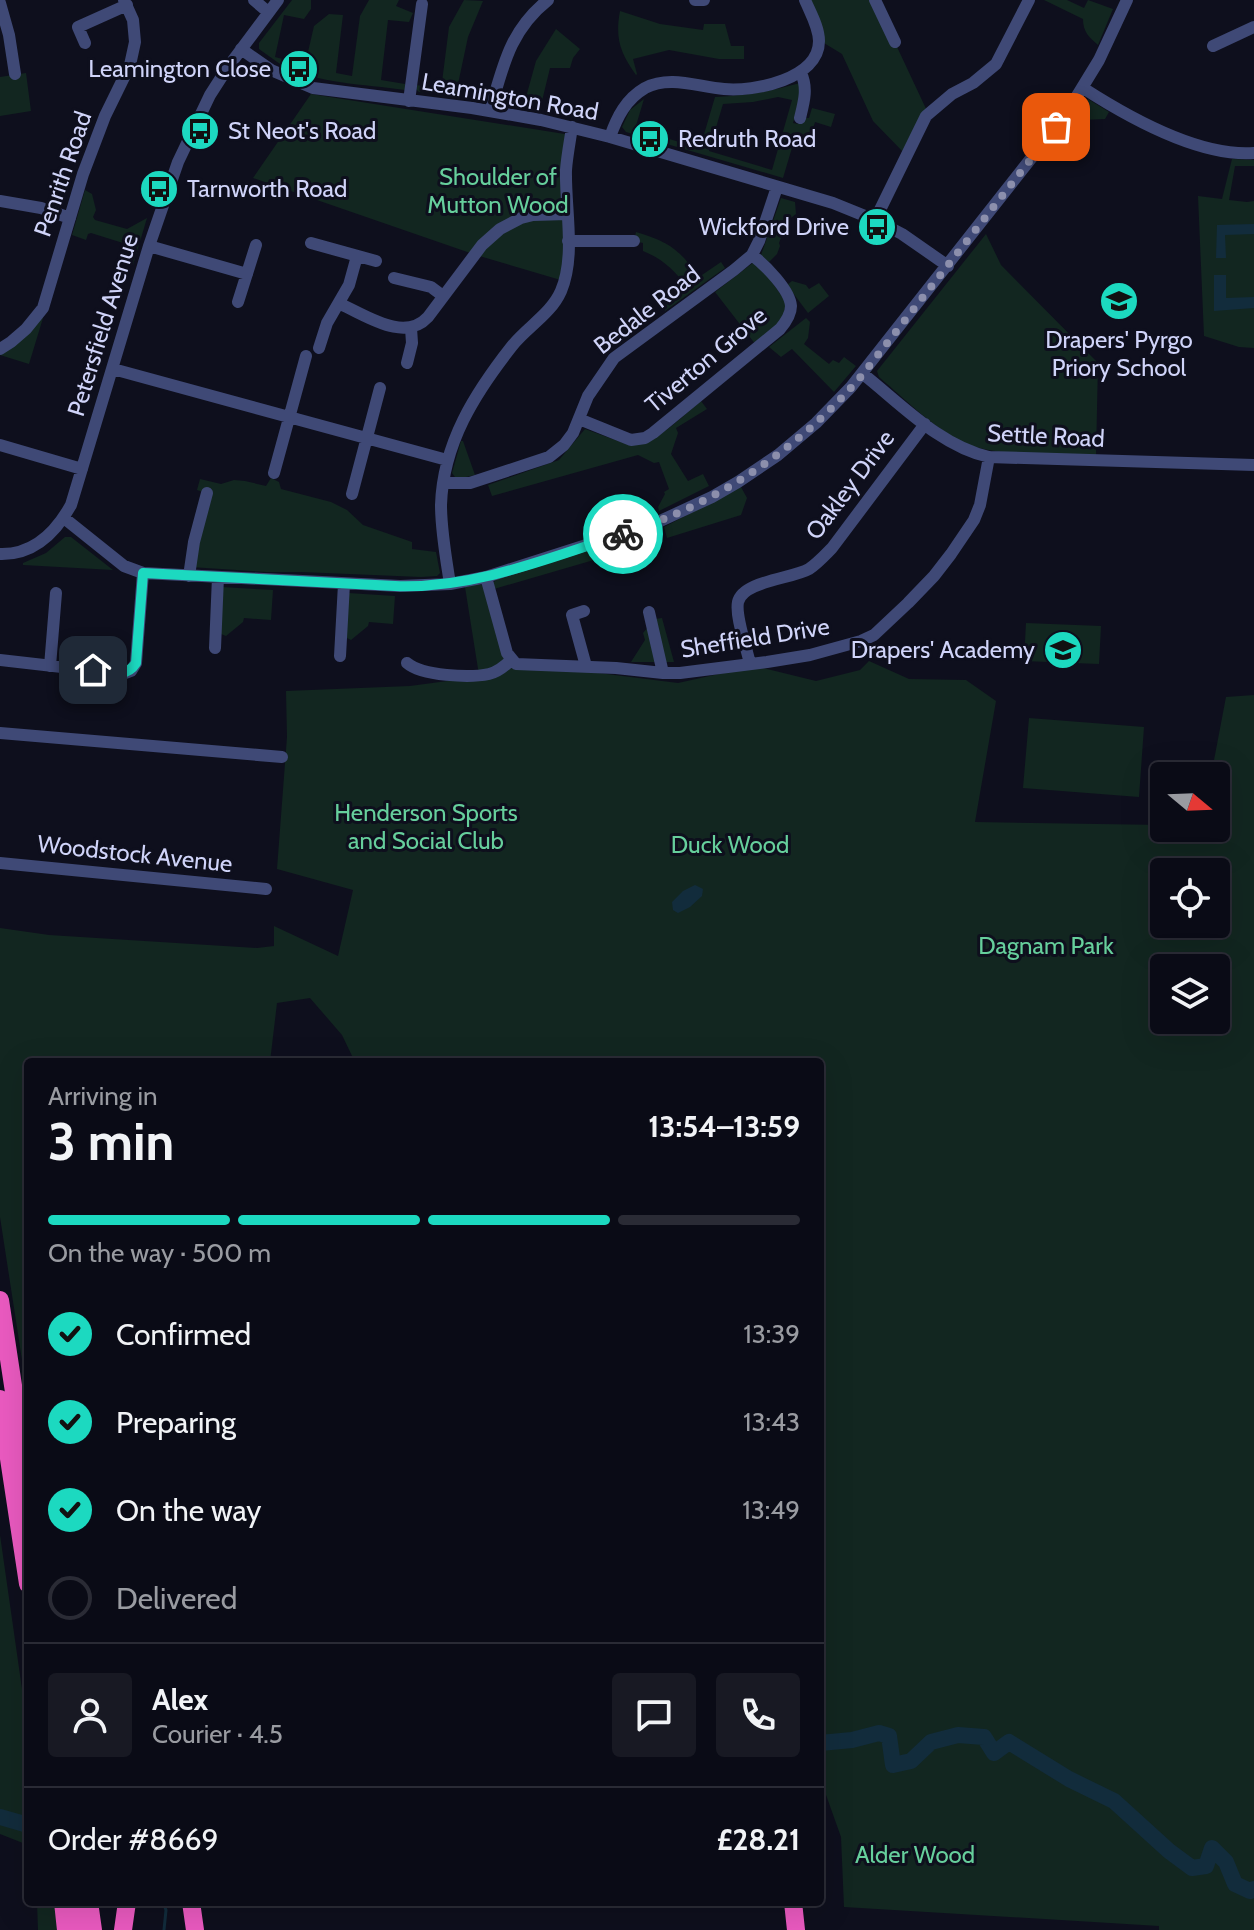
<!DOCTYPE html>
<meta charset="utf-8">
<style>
:root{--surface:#0a0b16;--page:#181923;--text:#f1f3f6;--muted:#999ba1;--line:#2a2b35;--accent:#1cd9c0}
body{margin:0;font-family:Cabin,sans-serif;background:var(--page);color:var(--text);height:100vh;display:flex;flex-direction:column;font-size:30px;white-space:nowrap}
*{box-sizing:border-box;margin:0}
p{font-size:26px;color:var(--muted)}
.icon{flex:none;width:44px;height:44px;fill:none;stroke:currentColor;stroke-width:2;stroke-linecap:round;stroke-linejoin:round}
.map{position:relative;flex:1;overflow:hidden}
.sheet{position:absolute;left:24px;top:1058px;width:800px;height:848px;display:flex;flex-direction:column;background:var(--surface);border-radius:8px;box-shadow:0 8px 32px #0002,0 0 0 2px var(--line)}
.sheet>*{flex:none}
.needle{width:52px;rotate:109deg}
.fabs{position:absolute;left:1150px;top:762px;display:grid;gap:16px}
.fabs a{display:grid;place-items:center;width:80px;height:80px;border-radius:8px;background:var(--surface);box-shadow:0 8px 32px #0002,0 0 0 2px var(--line);font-size:40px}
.pin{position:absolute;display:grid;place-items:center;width:68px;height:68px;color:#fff;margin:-34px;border-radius:16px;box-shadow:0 4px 12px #0006}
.courier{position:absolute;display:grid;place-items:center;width:80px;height:80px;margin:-40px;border:6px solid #1cd9c0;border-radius:50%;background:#fff;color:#222;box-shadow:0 2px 10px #0007}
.headline em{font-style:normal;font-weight:800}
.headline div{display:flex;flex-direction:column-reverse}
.headline{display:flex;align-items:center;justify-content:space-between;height:136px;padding:0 24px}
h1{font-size:52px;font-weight:800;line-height:60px}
.bar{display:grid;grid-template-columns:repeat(4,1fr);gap:12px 8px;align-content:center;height:96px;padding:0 24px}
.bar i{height:10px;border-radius:6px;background:var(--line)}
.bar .selected{background:var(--accent)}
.bar p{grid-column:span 4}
.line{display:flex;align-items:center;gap:20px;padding:0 24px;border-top:2px solid var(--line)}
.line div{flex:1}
.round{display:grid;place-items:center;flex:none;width:84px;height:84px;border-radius:8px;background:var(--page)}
ol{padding:0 24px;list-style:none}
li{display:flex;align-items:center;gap:24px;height:88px}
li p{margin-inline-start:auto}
li .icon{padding:8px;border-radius:50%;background:var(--accent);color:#111;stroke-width:4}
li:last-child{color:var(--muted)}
li i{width:44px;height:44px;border:4px solid var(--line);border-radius:50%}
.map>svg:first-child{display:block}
.green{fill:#122620;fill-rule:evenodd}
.water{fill:#122c3c}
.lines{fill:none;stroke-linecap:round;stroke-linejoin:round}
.stream{stroke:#122c3c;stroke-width:3}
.river{stroke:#122c3c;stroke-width:16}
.minor{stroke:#3f4976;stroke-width:12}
.highway{stroke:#ea5ac0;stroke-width:18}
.done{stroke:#8c8fac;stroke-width:8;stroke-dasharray:0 14.4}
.route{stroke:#1cd9c0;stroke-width:10}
.labels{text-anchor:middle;stroke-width:6;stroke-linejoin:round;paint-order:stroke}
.poi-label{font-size:24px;fill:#d0d4f9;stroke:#0e0f1d;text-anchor:end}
.street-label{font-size:24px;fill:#d0d4f9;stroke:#0e0f1d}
.park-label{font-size:24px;fill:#66cf9c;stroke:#0e0f1d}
</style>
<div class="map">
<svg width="1254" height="1930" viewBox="0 0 1254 1930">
<rect width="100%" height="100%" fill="#0e0f1d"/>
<path class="green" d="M292,0H311V9L304,19L284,15L275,57L305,65L314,26L329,14L343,15L336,73L352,76L360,16L369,0H399L396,6L413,13L409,22L388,20L381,80L405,84V90C364,84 317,84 280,64C273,59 266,54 259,49V43Z
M464,0L483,1L468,37L458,84L442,82L449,27Z
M805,0H875L928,113L906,155L873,121L842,54L819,40Z
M1044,0H1067L1084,8L1088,0L1113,9L1098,45C1089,37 1083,32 1083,19Z
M620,11L660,24L703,30L704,24H725L731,46H744V59H719L669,50L633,59L637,74L636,75C620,53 615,38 620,11Z
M556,29L580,49L573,58L570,68H550L542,101L526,97L536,61Z
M26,73L31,111L0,116V77Z
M800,83L799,102L793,123L798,124L800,118H809L812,108L835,114L831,127L815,122L810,138L804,136L802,143L794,141L783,178L626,132L622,127L630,110L644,99L635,129L700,148L715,97C745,96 772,91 800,83ZM778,97L792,100L772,170L709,151L723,104L753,102Z
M415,85L488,94L486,98L482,99L419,92L415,88Z
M311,94L571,135L564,281L476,255L253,178Z
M1088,99L1109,112L1105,119L1082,120L1076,116Z
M1232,159L1254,160V166H1235L1229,200L1247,202L1254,201V348L1239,347L1204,336L1198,196L1222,199Z
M85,190L92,194L96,210L93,217L95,220L127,229L147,218L133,265L120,259V252L123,243L91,233L88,234L86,240L72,235Z
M781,198L795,202L796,214L778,228V230L782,235L779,243L780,246L777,254L769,262L761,255Z
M636,232C669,242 679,249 699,277L721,262L725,268L665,311L662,306L687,287C674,270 663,259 643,251V243L634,241Z
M986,234L1001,265L1098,363L1096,455C1061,454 998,457 967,444C934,429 906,400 879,377L877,371Z
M754,262L760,265L786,302L783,320L756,345L715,292Z
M792,281L806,285L809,289L819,283L829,296L808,313L787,285Z
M43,308V318L29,364L0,355Z
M806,318L810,322L808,338L804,344L829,364L833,360L839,363L844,357L856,366L834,392L792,349L781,357L769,347Z
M701,401L707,409L676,428L678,433L671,454L688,481L703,474L709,486L659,511L658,507L665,494L664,492L669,489L659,462L654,463L638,455L492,496L488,485L559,460L585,429L629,445C654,447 682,416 701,401Z
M461,441H463L475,475L466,477H455L452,473Z
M271,478L279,482L281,489L331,502L347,510L363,525L412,542V549L436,552L440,573L437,576L421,577L301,572H267L190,567L206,493L197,490L200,479L221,484L234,480L245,481L266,486Z
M741,487L747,498L741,515L667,538L664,527Z
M658,529L659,541L494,589L493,583L497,579Z
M65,537H71L113,570L23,565V563L46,553Z
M478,584L485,586L507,664L551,667L678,683L755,666L816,681L860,670L869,661L909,679L966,680L996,701L975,822L1164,825V828H1216V776H1211L1226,697L1254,695V1930H1159V1926L844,1907L841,1837L820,1778V1062H355L342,1035L310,998L277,1003L270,1062H28V1399L0,1217V928L49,935L257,948L274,946V926L338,956L353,890L277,869L287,737L286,691L410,686L470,678L479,675L465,587ZM1164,872H1216V924H1164ZM1164,968H1216V1020H1164Z
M221,587L273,590L271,620L244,618L243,622L226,636L221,634Z
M348,593L395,596L393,624L369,622L368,626L351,640L345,637Z
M662,618L674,662H631L645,640L643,633L655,619Z
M1026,623L1101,626L1099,664L1024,661Z
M1029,718L1144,727L1139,797L1023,788Z
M0,1535L28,1731V1845L0,1834Z
M37,1902H56L58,1930H38Z"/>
<path class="water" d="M1254,224V234L1225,235L1226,258H1216L1217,225Z
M1214,275H1226V298L1254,297V308L1214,311Z
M695,885L703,889L702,896L690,907L678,913L673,910L672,902L683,891Z"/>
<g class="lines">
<path class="stream" d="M163,1902L166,1910L164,1930"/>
<path class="river" d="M820,1743L852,1740L879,1733L889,1736L893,1765L911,1761L931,1742L958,1735L984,1737L994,1753L1009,1742L1069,1779L1114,1801L1169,1851L1192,1868L1206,1866L1212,1848L1226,1862L1235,1884L1250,1891L1254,1889
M0,1817L28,1825"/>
<path class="minor" d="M254,0L268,12
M695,0H704
M875,0L895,42
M0,3L9,35L15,74
M85,43L78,27L127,5
M1213,46L1254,27
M241,49L271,70L313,88L472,108L541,120L610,137L833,203L875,220L902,234L948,266
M1083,88C1128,117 1199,157 1254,153
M409,101L422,4
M490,111C503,66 510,30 548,0
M800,118C804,102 808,88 801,73
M610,137C617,117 626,99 645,88C670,75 698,87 724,89C754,92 819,79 819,41C819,27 810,12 805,0
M0,201L41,208L70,218
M875,220L926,116L952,94L973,83L996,64L1029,0
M568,241H634
M311,243L376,261
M149,246L247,274
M394,278L431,287L443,296
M238,302L256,245
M340,304C366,315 404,343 428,317L482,245L500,229L521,218L533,215L567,214
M319,348L327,323L349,285L357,256
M0,349L11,342L26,329L43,308L83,174L105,116L130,65L135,42L133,20L124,0
M407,363L412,343L411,328
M113,369L447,460
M863,374C901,404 940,446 989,457L1254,465
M579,419L631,440L645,438L653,433L780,329C785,323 791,315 791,306C790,290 765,265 752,255
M0,445L82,469
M274,473L306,356
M443,483H470L549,457L564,445L573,433L588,396L614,358L734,270L752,255L759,241L777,187
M352,494L380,388
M64,518L124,566L143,573L400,586L450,584L486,577L658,522L712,497L738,482L778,455L816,423L851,387L1066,114L1099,60L1127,0
M0,554C34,555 56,532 71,505L149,246L178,162L210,95L228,67L278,0
M189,576L194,542L207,493
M486,577L507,653L516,664L616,668L663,673H680L767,662L810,655L861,641L874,635L908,603L934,576L951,554L974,520L980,505L989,457
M450,584C446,558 441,531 441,505C443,443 475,393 512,346C527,327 551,314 561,291C576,256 565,208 566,170C567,156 570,141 572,127
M584,611L572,615L586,666
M649,612L663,673
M215,648L218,577
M340,656L344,584
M0,660L123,674L131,671L136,663L143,573
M407,663C422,676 470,678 489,674C498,672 505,666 511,660
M750,664C747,648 735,617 738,602C743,581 791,579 809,569C818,563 825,555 832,548L925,424
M50,666L56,593
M0,733L282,757
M0,863L266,889"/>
<path class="highway" d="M0,1300L28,1484
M0,1399L28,1584
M63,1902L66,1930
M76,1902L80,1930
M89,1902L93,1930
M191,1902L195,1930
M793,1902L796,1930
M123,1930L127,1902"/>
</g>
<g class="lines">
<path class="done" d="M623,534C716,504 800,449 863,374L1056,127"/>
<path class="route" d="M93,670C109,672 126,679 136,663L143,573L395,586C474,589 549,558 623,534"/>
</g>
<defs>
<symbol id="bus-disc" viewBox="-11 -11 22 22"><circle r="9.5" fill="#1cd9c0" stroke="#0e0f1d"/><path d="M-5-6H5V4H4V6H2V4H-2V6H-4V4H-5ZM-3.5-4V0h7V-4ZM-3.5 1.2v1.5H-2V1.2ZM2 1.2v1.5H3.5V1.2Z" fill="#111"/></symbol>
<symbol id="school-disc" viewBox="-11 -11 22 22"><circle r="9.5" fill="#1cd9c0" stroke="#0e0f1d"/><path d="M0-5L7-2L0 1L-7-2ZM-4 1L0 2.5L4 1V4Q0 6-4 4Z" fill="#111"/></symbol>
</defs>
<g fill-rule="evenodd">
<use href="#bus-disc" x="277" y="47" width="44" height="44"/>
<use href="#bus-disc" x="178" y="109" width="44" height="44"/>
<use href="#bus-disc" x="628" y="117" width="44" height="44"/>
<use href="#bus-disc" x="137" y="167" width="44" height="44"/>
<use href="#bus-disc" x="855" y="205" width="44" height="44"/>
<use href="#school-disc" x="1097" y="279" width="44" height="44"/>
<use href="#school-disc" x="1041" y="628" width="44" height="44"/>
</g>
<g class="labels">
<g class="poi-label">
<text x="271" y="77">Leamington Close</text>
<text x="228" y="139" text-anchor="start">St Neot's Road</text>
<text x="678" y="147" text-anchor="start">Redruth Road</text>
<text x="187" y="197" text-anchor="start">Tarnworth Road</text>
<text x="849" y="235">Wickford Drive</text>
<text x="1119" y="348" text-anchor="middle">Drapers' Pyrgo<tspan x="1119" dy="28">Priory School</tspan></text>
<text x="1035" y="658">Drapers' Academy</text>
</g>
<g class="street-label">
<text transform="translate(510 97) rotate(10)" y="8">Leamington Road</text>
<text transform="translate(63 174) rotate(-71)" y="8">Penrith Road</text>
<text transform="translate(647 310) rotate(-38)" y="8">Bedale Road</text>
<text transform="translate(103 325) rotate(-73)" y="8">Petersfield Avenue</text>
<text transform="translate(706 360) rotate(-40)" y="8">Tiverton Grove</text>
<text transform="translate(1046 436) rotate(3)" y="8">Settle Road</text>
<text transform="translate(850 485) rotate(-53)" y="8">Oakley Drive</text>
<text transform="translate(755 638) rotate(-9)" y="8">Sheffield Drive</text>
<text transform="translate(135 854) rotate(6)" y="8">Woodstock Avenue</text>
</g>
<g class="park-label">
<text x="498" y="185">Shoulder of<tspan x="498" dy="28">Mutton Wood</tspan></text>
<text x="426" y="821">Henderson Sports<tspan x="426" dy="28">and Social Club</tspan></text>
<text x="730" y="853">Duck Wood</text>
<text x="1046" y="954">Dagnam Park</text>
<text x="915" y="1863">Alder Wood</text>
</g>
</g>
</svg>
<div class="fabs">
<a><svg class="needle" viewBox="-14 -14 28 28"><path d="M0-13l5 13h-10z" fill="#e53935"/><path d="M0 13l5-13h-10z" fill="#999ba1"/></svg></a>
<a><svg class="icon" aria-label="locate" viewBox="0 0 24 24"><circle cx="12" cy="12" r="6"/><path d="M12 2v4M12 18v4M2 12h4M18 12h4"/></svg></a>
<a><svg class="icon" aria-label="layers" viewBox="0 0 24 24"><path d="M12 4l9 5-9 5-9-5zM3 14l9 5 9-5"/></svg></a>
</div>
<div class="pin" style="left:1056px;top:127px;background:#ea580c"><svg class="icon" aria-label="bag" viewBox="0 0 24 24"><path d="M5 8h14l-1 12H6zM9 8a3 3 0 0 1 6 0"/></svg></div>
<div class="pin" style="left:93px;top:670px;background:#1f2937"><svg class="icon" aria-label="home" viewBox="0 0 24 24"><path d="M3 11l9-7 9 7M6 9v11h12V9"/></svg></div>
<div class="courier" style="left:623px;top:534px"><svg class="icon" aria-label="bike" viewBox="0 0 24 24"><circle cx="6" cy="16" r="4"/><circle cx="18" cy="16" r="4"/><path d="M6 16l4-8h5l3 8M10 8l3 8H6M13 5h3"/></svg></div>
<section class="sheet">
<div class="headline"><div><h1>3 min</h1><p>Arriving in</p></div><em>13:54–13:59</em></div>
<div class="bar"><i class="selected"></i><i class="selected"></i><i class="selected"></i><i></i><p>On the way · 500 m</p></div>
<ol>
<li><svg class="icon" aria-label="check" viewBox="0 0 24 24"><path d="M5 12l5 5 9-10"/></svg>Confirmed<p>13:39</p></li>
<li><svg class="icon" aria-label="check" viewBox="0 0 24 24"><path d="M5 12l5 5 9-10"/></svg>Preparing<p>13:43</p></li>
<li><svg class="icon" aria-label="check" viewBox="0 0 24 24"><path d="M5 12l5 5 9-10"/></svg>On the way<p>13:49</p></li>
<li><i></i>Delivered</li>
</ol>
<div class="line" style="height:144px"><a class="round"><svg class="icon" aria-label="person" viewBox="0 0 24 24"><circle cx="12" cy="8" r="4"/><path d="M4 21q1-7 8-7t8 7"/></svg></a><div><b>Alex</b><p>Courier · 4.5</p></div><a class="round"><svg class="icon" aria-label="chat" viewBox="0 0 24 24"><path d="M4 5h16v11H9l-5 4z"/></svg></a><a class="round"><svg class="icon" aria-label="phone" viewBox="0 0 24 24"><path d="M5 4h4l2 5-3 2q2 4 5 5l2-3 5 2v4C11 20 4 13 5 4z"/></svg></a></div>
<div class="line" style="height:104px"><div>Order #8669</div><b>£28.21</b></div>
</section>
</div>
